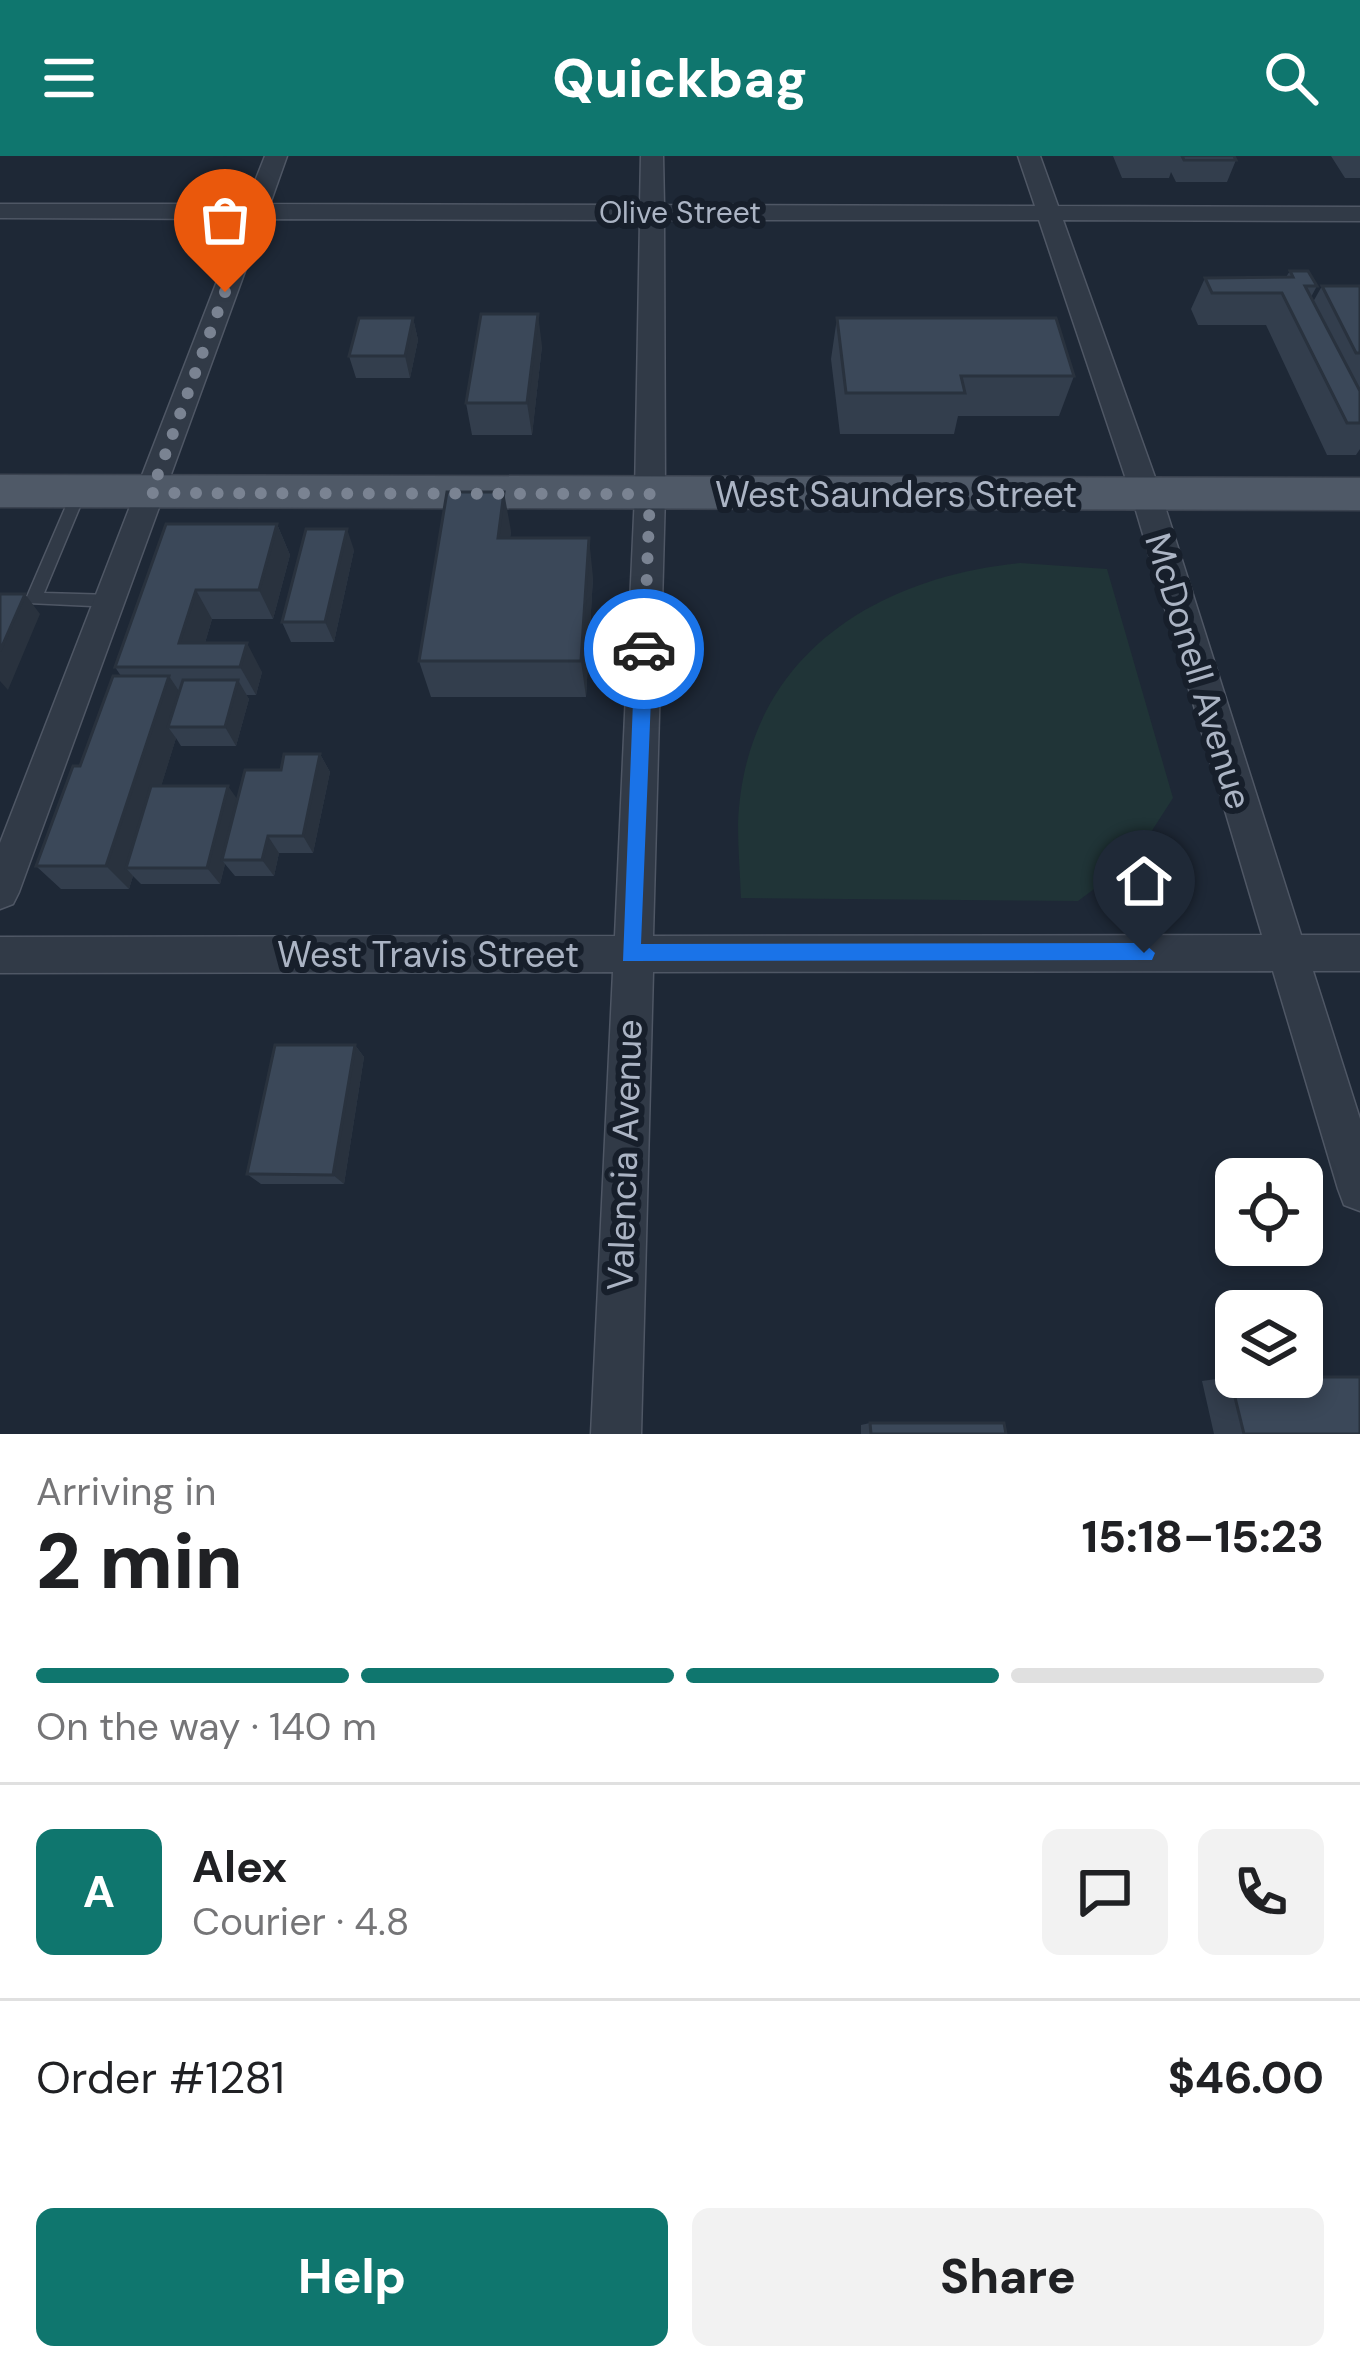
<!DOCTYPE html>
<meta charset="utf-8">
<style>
:root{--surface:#fff;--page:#f2f2f2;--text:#202124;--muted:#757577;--line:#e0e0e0;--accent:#0f766e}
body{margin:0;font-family:"DM Sans",sans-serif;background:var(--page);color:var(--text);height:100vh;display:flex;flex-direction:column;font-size:45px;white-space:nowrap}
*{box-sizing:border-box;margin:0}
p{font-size:39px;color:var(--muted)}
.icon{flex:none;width:66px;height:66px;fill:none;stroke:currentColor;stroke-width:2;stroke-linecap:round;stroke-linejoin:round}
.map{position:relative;height:1278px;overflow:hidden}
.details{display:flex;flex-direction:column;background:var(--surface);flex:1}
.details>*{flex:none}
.fabs{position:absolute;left:1215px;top:1002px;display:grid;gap:24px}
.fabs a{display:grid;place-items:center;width:108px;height:108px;border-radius:18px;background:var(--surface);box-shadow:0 6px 18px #0003;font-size:60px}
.pin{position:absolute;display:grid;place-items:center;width:102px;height:102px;color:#fff;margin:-123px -51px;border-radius:50% 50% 50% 0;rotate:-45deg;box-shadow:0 0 12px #0007}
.pin .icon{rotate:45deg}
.courier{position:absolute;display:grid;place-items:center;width:120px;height:120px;margin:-60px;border:9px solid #1a73e8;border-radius:50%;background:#fff;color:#222;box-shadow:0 3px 15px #0007}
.head em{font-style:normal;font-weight:800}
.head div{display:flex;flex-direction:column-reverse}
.head{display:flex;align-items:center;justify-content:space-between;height:204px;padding:0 36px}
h1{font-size:78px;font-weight:800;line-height:90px}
.bar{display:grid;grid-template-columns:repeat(4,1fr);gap:18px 12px;align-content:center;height:144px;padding:0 36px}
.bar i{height:15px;border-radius:9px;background:var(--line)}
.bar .active{background:var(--accent)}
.bar p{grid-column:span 4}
.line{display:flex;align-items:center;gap:30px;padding:0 36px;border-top:3px solid var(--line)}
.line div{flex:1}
.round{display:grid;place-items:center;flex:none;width:126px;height:126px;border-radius:18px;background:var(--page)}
.cta{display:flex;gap:24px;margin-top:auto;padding:24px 36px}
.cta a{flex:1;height:138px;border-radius:18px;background:var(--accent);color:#fff;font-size:48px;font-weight:800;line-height:138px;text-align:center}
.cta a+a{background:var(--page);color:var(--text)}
header{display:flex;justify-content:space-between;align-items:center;height:156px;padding:0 36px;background:var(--accent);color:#fff;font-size:54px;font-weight:800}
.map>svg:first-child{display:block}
.green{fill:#203437}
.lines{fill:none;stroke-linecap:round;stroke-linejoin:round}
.lane-casing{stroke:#4f5765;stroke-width:3}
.street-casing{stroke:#4f5765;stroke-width:3}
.primary-casing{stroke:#3b4350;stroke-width:3}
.lane{fill:#313a47;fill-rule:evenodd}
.street{fill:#313a47;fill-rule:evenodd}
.primary{fill:#4f5967;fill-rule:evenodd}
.wall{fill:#333e4d}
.shaded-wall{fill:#29323e}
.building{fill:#3b4859;stroke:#29323e;stroke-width:3}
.route{fill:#1a73e8}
.done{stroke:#7a8392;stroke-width:12;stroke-dasharray:0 21.6}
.labels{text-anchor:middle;stroke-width:12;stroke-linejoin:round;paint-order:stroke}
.far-street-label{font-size:30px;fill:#abb4c4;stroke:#171f2b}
.street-label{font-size:36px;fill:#abb4c4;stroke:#171f2b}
</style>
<header><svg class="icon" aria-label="menu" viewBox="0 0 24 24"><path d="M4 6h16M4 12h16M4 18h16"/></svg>Quickbag<svg class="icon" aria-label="search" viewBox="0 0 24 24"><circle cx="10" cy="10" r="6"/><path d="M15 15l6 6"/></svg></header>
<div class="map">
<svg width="1360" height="1278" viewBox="0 0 1360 1278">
<rect width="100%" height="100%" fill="#1e2836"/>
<path class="green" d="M1020,407L1107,413L1173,642L1133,704L1078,745L741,742C740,718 738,693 738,668C744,504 871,422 1020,407Z"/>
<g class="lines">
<defs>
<path id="lane" d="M79,331L86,336L44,437L113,439L121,445L113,451L28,447L26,443L72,336Z"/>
<path id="street" d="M265,0H287L270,48L640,49L641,0H663L664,49L1035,50L1018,0H1040L1058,50L1360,51V65L1063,64L1161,338L1301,779H1360V815H1313L1360,963V1055L1344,1049L1338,1033L1273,815L653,816L641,1278H591L613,816L0,817V781L615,780L635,338L640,64L264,63L19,736L13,748L0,753V687L241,63L0,62V48H246ZM664,64H1039L1131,338L1262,779L653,780L665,338Z"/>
<path id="primary" d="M0,319L1360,322V354L0,351Z"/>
</defs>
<use href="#lane" class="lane-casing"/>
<use href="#street" class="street-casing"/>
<use href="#primary" class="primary-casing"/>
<use href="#lane" class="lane"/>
<use href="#street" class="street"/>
<use href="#primary" class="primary"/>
</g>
<path class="wall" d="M1113,0H1234L1236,4L1227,26H1176L1171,16L1169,22H1122Z
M1331,0H1360V22H1345Z
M1290,115L1317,130L1311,141L1313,146L1322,130H1360V293L1356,299H1327L1266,169H1198L1191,153L1205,122L1286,121Z
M413,162L418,184L410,222H356L349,200Z
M837,162L1074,220L1059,260H958L954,278H840L831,203Z
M542,190L532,279H472L466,247Z
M166,368H277L290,399L273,463H212L205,487L262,516L256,539H246L249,543L236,590H181L176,582L161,630L238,644L281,614L320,598L330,616L313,697H279L274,720H235L225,708L220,728H141L133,720L129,733H61L36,710L121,520L115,511Z
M511,375L510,382L593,421L586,541H431L419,505Z
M354,394L334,486H291L282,466Z
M355,889L364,901L344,1028H261L247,1018Z
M1230,1221L1360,1278H1214L1202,1225Z
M870,1267L1006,1278H861V1269Z"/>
<path class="shaded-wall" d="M538,158L542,190L532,279L527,247Z
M413,162L418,184L410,222L405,200Z
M504,336L511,375L506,421L498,382Z
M277,368L290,399L273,463L259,434Z
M347,373L354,394L334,486L325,466Z
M589,382L593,421L586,541L581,505Z
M196,434L212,463L198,511L179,487Z
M25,438L40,458L8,534L0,525V495Z
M247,487L262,516L256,539L240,511Z
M169,520L187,547L168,571L176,582L136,712H126L133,720L129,733L106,710Z
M238,524L249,543L236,590L225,571Z
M320,598L330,616L313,697L303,680Z
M228,630L240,647L222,704L225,708L220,728L207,712Z
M268,680L279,697L274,720L262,704Z
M355,889L364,901L344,1028L333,1019Z"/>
<path class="building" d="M1182,0H1234L1236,4H1184Z
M1290,115H1308L1317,130H1305L1360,235V267H1347L1282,137H1212L1205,122L1293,121Z
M1322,130H1360V197H1356Z
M481,158H538L527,247H466Z
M359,162H413L405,200H349Z
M837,162H1056L1074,220H961L965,237H846Z
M447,336H504L498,382H589L581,505H419Z
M166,368H277L259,434H196L179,487H247L240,511H115Z
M306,373H347L325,466H282Z
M0,438H25L0,495Z
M113,520H169L106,710H36L73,610H80Z
M183,524H238L225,571H168Z
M284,598H320L303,680H268L262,704H222L245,614H281Z
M151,630H228L207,712H126Z
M275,889H355L333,1019L247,1018Z
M1230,1221H1360V1278H1244Z
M870,1267H1004L1006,1278H871Z"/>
<path class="route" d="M644,486L653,493L641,788L1144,787L1155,797L1152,804L623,805L635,493Z"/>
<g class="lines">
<path class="done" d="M225,136L151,337L650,338L644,493"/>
</g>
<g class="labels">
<g class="far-street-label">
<text x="680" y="67">Olive Street</text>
</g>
<g class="street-label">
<text x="896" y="351">West Saunders Street</text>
<text transform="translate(1199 515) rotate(73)" y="13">McDonell Avenue</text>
<text x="428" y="811">West Travis Street</text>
<text transform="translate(624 999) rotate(-88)" y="13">Valencia Avenue</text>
</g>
</g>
</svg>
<div class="fabs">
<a><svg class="icon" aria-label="locate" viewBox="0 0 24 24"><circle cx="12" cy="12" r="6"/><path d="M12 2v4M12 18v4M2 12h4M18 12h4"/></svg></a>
<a><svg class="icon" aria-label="layers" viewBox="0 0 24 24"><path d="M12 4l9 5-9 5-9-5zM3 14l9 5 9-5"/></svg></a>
</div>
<div class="pin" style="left:225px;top:136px;background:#ea580c"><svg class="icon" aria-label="bag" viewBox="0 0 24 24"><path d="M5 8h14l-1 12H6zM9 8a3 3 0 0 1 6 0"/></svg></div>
<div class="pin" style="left:1144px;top:797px;background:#1f2937"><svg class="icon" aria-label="home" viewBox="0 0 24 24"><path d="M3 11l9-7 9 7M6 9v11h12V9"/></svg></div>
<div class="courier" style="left:644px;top:493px"><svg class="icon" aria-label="car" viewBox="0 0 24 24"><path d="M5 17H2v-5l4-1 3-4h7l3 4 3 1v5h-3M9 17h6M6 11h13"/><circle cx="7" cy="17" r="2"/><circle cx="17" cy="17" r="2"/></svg></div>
</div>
<section class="details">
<div class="head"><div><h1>2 min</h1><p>Arriving in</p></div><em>15:18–15:23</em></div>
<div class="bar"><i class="active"></i><i class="active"></i><i class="active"></i><i></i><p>On the way · 140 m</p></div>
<div class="line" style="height:216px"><b class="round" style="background:var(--accent);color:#fff">A</b><div><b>Alex</b><p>Courier · 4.8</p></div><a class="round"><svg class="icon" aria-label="chat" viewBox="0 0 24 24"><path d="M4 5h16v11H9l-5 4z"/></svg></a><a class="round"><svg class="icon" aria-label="phone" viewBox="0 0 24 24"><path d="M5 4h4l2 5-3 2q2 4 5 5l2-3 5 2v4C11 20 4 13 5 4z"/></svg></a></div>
<div class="line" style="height:156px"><div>Order #1281</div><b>$46.00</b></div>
<div class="cta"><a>Help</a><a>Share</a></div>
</section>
